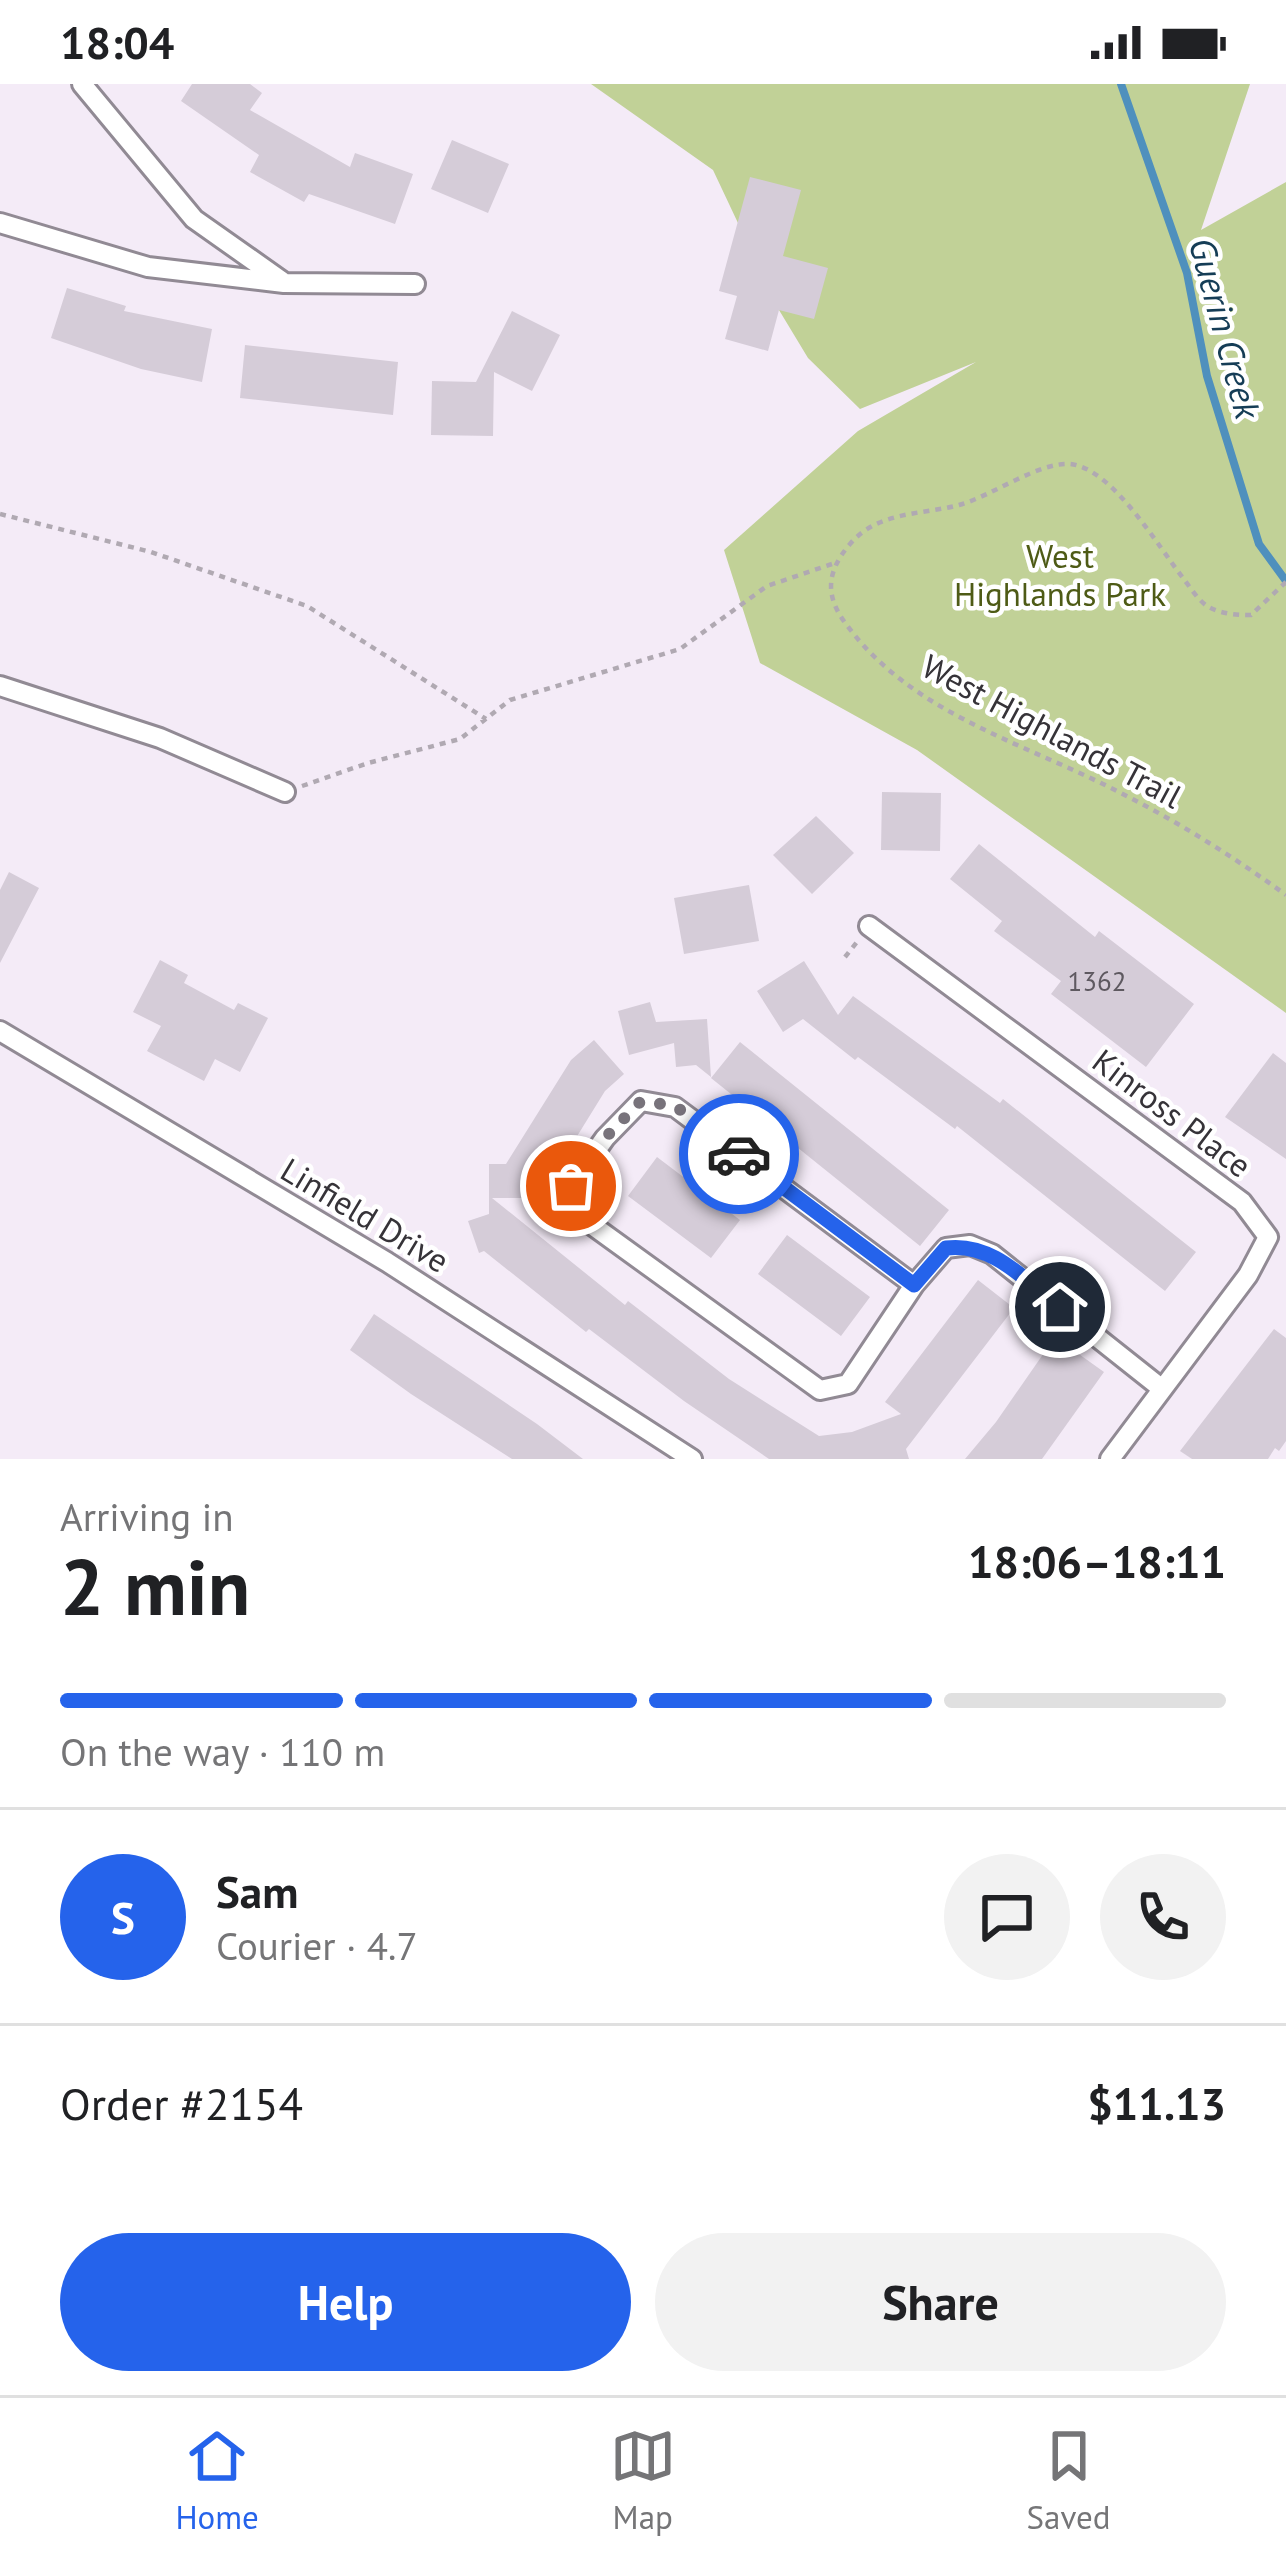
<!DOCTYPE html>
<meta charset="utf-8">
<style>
:root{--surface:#fff;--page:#f2f2f2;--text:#202124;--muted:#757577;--line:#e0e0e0;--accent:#2563eb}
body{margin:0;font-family:"PT Sans",sans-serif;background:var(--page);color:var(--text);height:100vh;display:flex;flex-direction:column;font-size:45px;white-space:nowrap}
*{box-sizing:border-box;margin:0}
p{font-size:39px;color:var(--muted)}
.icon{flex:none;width:66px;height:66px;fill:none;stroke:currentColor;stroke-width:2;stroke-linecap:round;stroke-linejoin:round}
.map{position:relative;height:1375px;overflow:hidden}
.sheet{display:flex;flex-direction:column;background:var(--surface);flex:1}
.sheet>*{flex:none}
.pin{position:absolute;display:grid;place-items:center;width:102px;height:102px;color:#fff;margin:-51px;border:6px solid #fff;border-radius:50%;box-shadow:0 3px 12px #0007}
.courier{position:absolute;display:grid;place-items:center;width:120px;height:120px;margin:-60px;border:9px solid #2563eb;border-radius:50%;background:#fff;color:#222;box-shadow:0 3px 15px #0007}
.overview em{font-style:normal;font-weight:700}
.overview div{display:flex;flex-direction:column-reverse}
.overview{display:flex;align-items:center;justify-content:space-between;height:204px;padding:0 60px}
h1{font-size:78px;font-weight:700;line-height:90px}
.bar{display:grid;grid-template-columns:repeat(4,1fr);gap:18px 12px;align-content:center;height:144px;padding:0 60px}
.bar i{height:15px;border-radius:9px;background:var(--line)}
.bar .selected{background:var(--accent)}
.bar p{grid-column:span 4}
.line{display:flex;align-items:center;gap:30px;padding:0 60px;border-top:3px solid var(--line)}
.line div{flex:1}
.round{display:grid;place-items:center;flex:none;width:126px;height:126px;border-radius:63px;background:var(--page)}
.action{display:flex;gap:24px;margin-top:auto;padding:24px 60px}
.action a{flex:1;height:138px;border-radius:72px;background:var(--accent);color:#fff;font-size:48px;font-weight:700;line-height:138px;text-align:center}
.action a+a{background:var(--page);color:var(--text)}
.status{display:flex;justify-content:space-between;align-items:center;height:84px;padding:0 60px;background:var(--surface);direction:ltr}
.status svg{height:33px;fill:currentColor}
.tabs{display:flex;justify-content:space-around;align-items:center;height:168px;border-top:3px solid var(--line);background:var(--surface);font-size:33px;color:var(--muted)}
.tabs a{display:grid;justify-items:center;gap:6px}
.tabs .selected{color:var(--accent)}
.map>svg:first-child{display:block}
.green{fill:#c1d197}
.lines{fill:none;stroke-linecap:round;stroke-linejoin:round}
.stream{stroke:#4f90bd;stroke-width:8}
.building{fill:#d5ccd8}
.minor-casing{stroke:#918a94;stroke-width:24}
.path{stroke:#b0a9b2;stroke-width:4.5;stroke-dasharray:6 6;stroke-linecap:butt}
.minor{stroke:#fff;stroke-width:18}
.done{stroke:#78737b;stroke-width:12;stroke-dasharray:0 21.6}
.route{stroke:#2563eb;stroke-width:15}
.labels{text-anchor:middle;stroke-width:9;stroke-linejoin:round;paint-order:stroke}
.number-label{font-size:27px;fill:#5e5960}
.park-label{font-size:33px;fill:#4e5b16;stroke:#fff}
.street-label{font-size:33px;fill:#363338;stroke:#fff}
.water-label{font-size:36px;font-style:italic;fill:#153d56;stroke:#fff}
</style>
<div class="status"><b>18:04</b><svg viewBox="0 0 49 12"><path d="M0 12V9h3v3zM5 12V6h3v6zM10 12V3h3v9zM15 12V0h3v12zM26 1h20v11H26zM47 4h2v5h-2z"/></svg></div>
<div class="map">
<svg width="1286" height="1375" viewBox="0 0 1286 1375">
<rect width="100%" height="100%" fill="#f4ebf7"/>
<path class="green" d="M591,0H1250L1201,146L1286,98V929L917,666L760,579L724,466L858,347L976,278L860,325L808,274L779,226L713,86Z"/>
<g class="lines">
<path class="stream" d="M1121,0L1187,189L1207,292L1259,460L1286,497"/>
</g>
<path class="building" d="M192,0H250L262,9L250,26L350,83L355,69L413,90L395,140L309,110L304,118L250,88L259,71L181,17Z
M452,56L509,80L488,129L431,105Z
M750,93L801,106L783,172L828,184L814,235L779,226L768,267L725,255L737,212L719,207Z
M67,204L126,222L124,227L212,245L202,298L141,285L51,254Z
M512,227L560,251L532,307L494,288L493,352L431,351L432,297L476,298Z
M245,261L398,278L393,331L240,314Z
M882,708L941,709L940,767L881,766Z
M816,732L854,769L812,810L773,771Z
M979,760L1095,853L1099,847L1194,920L1146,983L1051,910L1061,897L994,847L1002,837L950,795Z
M9,788L39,804L0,879V806Z
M749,801L759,857L684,870L674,814Z
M160,876L188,891L184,899L234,926L238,919L268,934L240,988L215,975L204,997L147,967L161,942L133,928Z
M804,877L838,931L853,912L1000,1019L1003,1015L1196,1168L1165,1207L957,1042L955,1045L858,973L855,976L803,935L783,948L757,907Z
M650,918L656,938L707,935L711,993L696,981L676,983L674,959L629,971L618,927Z
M594,956L624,990L605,1007L558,1083L535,1069V1114H492L625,1221L628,1217L729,1295L819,1352L852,1348L901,1330L885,1318L978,1196L1014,1224L906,1365L909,1375H769L684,1317L589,1245L586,1248L484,1167L479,1169L468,1137L489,1130V1080H506L571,976Z
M740,958L949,1126L920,1162L711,994Z
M1273,969L1286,979V1075L1225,1033Z
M657,1073L740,1136L711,1174L628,1112Z
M787,1151L870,1213L841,1252L758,1190Z
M374,1230L537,1340L583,1375H512L411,1310L350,1266Z
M1274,1245L1286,1254V1357L1279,1367L1275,1364L1268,1375H1192L1180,1367Z
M1055,1253L1104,1288L1042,1375H965L996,1338Z"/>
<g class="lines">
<defs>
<path id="minor" d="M82,0L194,135L282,197
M0,139L148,183L284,199L415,200
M0,602L160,654L285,708
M869,842L1242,1118L1268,1153L1248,1191L1110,1375
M0,947L387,1178L692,1375
M914,1201L848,1300L820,1306L585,1136L571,1102L605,1054L641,1017L675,1023L914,1201L946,1164L970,1161L992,1170L1161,1304"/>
</defs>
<use href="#minor" class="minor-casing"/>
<path class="path" d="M0,430L151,468L307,522L486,635
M1286,498L1251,531C1236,531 1220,530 1207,522C1198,516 1190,503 1183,494C1158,462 1112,384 1070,380C1038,378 992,412 959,421C921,431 878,427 850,460C827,487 824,511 846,540C911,629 1021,658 1115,706C1175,736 1231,771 1286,811
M302,702L368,679L460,655L510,616L680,565L767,502L832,480
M845,873L857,858"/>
<use href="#minor" class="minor"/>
</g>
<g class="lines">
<path class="done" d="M571,1102L605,1054L641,1017L675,1022L739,1070"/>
<path class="route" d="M739,1070L914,1201L946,1164C993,1158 1024,1196 1060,1223"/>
</g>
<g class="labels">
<g class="number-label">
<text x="1097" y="907">1362</text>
</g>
<g class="park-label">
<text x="1060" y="484">West<tspan x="1060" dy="38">Highlands Park</tspan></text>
</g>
<g class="street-label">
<text transform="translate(1052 647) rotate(28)" y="12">West Highlands Trail</text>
<text transform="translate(1172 1029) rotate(37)" y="12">Kinross Place</text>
<text transform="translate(365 1131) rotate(31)" y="12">Linfield Drive</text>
</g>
<g class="water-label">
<text transform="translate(1225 244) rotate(75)" y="13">Guerin Creek</text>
</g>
</g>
</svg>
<div class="pin" style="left:571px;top:1102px;background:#ea580c"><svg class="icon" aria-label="bag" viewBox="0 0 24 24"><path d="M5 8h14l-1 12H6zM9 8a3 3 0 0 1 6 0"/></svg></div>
<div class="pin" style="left:1060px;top:1223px;background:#1f2937"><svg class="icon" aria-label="home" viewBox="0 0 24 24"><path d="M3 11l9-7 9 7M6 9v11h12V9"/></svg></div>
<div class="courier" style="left:739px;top:1070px"><svg class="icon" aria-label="car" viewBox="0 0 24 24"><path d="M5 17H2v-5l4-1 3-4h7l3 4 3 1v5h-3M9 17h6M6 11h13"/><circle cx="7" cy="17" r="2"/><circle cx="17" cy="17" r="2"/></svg></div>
</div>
<section class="sheet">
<div class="overview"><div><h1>2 min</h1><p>Arriving in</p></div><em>18:06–18:11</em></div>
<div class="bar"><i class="selected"></i><i class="selected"></i><i class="selected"></i><i></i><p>On the way · 110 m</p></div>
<div class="line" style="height:216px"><b class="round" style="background:var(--accent);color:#fff">S</b><div><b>Sam</b><p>Courier · 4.7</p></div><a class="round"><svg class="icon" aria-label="chat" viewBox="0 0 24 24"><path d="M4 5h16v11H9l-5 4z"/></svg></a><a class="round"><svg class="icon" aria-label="phone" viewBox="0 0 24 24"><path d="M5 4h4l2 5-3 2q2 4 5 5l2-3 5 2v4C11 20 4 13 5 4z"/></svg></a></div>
<div class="line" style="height:156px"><div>Order #2154</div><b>$11.13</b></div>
<div class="action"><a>Help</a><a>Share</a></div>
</section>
<nav class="tabs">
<a class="selected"><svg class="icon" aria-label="home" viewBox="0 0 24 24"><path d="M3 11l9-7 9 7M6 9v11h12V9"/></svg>Home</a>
<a><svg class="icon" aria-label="map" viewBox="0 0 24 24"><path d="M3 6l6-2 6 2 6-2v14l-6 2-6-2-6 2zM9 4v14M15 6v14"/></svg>Map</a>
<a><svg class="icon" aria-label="saved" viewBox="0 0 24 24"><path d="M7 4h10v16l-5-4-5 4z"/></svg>Saved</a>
</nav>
